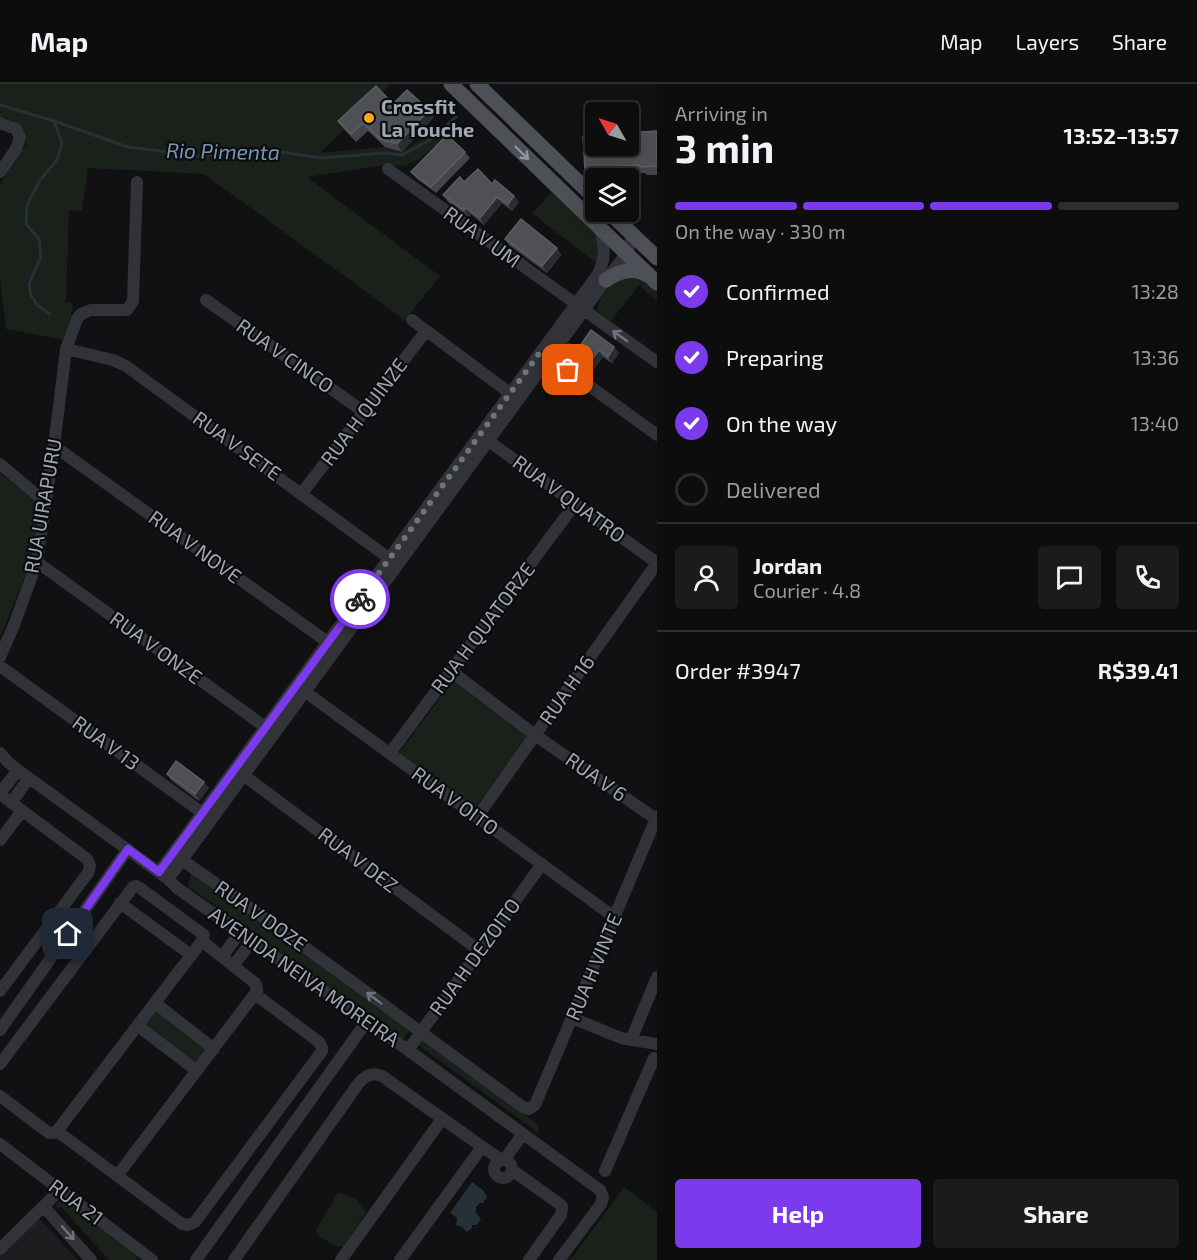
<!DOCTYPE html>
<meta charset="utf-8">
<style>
:root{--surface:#0d0d0e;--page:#1b1b1c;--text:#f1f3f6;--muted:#9a9c9e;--line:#2d2d2e;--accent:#7c3aed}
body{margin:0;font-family:"Exo 2",sans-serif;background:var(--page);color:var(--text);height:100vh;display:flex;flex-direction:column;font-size:22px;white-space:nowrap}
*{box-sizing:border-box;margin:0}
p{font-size:20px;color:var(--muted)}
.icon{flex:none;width:33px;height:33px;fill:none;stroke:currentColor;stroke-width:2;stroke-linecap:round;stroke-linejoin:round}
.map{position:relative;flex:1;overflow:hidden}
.panel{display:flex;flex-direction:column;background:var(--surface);width:540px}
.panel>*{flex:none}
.needle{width:39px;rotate:309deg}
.buttons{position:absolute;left:585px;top:18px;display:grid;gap:12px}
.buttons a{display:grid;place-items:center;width:54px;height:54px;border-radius:6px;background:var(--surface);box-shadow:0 3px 15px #0003,0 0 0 2px var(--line);font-size:30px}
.pin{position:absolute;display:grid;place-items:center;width:51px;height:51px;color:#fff;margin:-26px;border-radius:12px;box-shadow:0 3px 9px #0006}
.courier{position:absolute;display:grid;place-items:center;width:60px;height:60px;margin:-30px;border:4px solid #7c3aed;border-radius:50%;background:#fff;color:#222;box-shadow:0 2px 8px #0007}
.summary em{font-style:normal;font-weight:700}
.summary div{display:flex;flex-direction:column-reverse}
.summary{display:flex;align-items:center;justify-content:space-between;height:102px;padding:0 18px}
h1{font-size:39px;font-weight:700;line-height:45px}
.bar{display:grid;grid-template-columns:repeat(4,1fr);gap:9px 6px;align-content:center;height:72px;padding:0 18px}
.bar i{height:8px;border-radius:4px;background:var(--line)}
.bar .selected{background:var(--accent)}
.bar p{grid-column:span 4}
.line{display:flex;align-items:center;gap:15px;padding:0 18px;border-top:2px solid var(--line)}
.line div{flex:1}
.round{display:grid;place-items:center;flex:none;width:63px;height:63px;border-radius:6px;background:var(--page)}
ol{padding:0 18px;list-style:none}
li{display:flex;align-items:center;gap:18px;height:66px}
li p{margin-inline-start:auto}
li .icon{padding:6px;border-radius:50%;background:var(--accent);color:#fff;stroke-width:4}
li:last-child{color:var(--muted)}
li i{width:33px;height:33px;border:3px solid var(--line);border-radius:50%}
.cta{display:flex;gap:12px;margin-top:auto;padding:12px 18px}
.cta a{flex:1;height:69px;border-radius:6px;background:var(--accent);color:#fff;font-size:24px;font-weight:700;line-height:69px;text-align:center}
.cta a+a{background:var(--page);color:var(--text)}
header{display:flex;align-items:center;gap:36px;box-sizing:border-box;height:84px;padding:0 30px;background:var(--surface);border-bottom:2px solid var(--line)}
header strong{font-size:28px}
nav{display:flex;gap:33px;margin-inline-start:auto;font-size:21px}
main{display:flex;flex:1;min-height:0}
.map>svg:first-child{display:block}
.built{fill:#1d1d20}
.green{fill:#19211a}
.water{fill:#263137}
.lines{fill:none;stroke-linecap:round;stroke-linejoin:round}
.stream{stroke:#263137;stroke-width:3}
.minor{stroke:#323338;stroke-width:12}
.major{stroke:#4d5057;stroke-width:15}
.wall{fill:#44454b}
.shaded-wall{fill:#2b2c30}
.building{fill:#4e5056;stroke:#5b5e65;stroke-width:1.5}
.oneway{stroke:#9096a2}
.oneway2{stroke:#6f737d}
.done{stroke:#6f737c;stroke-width:6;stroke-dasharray:0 10.8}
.route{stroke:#7c3aed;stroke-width:8}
.poi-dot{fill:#ffa71d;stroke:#0c0c0e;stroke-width:2}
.labels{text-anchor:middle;stroke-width:4.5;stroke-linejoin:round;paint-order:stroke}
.poi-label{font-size:20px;font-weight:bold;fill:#a1a8b5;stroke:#0c0c0e;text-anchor:start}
.street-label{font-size:20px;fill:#a1a8b5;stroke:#0c0c0e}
.water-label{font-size:21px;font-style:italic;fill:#7499b4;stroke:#0c0c0e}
</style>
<header>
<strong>Map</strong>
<nav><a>Map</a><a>Layers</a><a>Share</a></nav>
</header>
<main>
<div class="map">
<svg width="657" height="1176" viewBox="0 0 657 1176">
<rect width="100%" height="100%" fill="#111113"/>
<path class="built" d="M39,1134L78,1176H0V1171Z"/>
<path class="green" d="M0,0H391L320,69L385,63L402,68L436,46L450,50L416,77L405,82L384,81L307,93L440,192L405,236L204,90L88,84L82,127L69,126L66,218L73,219L66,256L6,245L0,195V100L26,60L25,49L20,42L9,35L0,33Z
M553,107C564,117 592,139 596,152C600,161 598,171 597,180L532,129Z
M637,193L647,197L657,207V217L639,201L611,237L597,227C597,218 609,199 618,195C623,193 631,193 637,193Z
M0,389L38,420L32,475L0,554Z
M454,595L529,651L474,725L399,669Z
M191,787L409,947L403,956L188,802Z
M155,926L206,965L194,981L144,939Z
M422,956L536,1039L540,1050L418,961Z
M624,1103L657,1128V1176H570Z
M338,1109C349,1109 362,1118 366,1128L344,1162L341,1163L334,1162L317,1150L316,1146Z
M60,1117H64L133,1169L138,1176H109L61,1123L57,1125L56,1120Z"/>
<path class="water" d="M472,1098L483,1106L487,1113L483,1119H480L476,1123V1129L481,1135L477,1141H472V1144L467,1148L462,1143L456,1141L457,1134L450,1129Z"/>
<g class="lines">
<path class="stream" d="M0,21L54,37L128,63L199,72L265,66L322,74L385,69L402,71L430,56L456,33
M50,230L37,221L31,211L29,200L41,173L39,155L26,140L27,121L40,96L57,76L62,59L54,37"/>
<path class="minor" d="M0,39L16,45L20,53L16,65L0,88
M388,85L576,220
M206,216L364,328
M584,226L657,278
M412,236L515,313
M66,265L113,276L126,282L394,478
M544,269L657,351
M483,353L657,479
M54,362L333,562
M0,380L45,418
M302,409L426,247
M37,478L272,648
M0,573L14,541L37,478L54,362L66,265L77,235L81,230L91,226H127L133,217L137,98
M0,582L208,733
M451,587L535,651L656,735
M300,604L614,833
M0,669L9,679L18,686L168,795L177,804L408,966L600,1106L603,1113L601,1120L559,1176
M390,669L575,420
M238,687L480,867
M0,709L18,686
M0,710L87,775L90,782L88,789L0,907
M11,719L29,694
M477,733L657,479
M0,756L22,727
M176,775L182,776C298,856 410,941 523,1023L529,1025L535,1021L657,732
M159,788L598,190C606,175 605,159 599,143
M168,795L606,196L626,170L633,151
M120,819L191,871
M222,873L240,848
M233,882L252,857
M155,919L214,965
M572,934L621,954L657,960
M138,942L197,987
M0,946L128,765
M631,956L657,893
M408,966L542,780
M0,980L133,803L136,802L140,804L204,851L202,857L57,1047L54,1049H49L0,1012
M57,1047L182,1140L188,1141L195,1138L322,967V964L319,958L255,910
M0,1060L152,1176
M494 1085a9 9 0 1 1 18 0a9 9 0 1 1-18 0Z
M504,1076L523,1050
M512,1086L561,1121L562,1123L561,1131L529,1176
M605,1087L654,974
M117,1092L257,907V904L255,899L202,857
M44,1123L91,1176
M0,1165L60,1106
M196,1176L367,937
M234,1176L358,1000C364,992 372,988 382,992L501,1076
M341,1176L442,1035
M400,1176L482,1063"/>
<path class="major" d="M451,0L657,199
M477,0L596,115
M609,128L657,174
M606,196C618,188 633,182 647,191"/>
</g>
<path class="wall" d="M393,20L429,26L434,33L402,68L385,63L368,47L356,58L344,45L338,37Z
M657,47V91H647L645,89L591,93L585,85Z
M465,68L470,74L436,109L416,94L411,88Z
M464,98L492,100L514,112L519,118L512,127L502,119L484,141L471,130L469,133L448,118L443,111Z
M505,155L557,164L561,171L547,189L509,161Z
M614,263L619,269L612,279L603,273L589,292L567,276L563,269L577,266Z
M167,690L209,704L199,717L171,696Z"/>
<path class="shaded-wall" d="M429,26L434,33L402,68L397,60Z
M514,112L519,118L512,127L508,120Z
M497,113L502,119L484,141L480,134Z
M466,124L471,130L469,133L464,126Z
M557,164L561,171L547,189L542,182Z
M614,263L619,269L612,279L608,273Z
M599,266L603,273L589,292L585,285Z
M204,698L209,704L199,717L195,710Z"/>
<path class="building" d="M376,2L393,20L407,6L429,26L397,60L380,55L363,39L351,50L338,37Z
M657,47V82L641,83L639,81L585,85L583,53L596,52V62H628V49Z
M447,51L465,68L431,103L411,88Z
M478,85L492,100L495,96L514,112L508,120L497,113L480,134L466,124L464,126L443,111L460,93L464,98Z
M521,135L557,164L542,182L505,155Z
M591,246L614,263L608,273L599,266L585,285L563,269L569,260L577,266Z
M176,677L204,698L195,710L167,690Z"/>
<defs><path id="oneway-shaft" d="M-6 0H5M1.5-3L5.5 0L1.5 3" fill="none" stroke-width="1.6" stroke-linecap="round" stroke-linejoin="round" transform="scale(1.5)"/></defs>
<use class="oneway" href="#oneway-shaft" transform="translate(522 69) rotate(44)"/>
<g class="oneway2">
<use href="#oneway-shaft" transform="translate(620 252) rotate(-145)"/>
<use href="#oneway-shaft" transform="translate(374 914) rotate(-143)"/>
<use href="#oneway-shaft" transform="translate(68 1149) rotate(48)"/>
</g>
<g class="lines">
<path class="done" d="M360,515L541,267L568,286"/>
<path class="route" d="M68,850L128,765L159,788L360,515"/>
</g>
<circle class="poi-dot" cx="369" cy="34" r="6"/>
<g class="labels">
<g class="poi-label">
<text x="381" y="30">Crossfit<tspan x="381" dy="23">La Touche</tspan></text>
</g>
<g class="street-label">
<text transform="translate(482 153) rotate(36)" y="7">RUA V UM</text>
<text transform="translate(285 272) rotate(35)" y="7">RUA V CINCO</text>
<text transform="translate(364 328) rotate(-53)" y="7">RUA H QUINZE</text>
<text transform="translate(237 362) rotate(36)" y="7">RUA V SETE</text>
<text transform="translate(569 415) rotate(36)" y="7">RUA V QUATRO</text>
<text transform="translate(43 422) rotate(-80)" y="7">RUA UIRAPURU</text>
<text transform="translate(195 463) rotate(36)" y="7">RUA V NOVE</text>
<text transform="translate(483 544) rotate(-53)" y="7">RUA H QUATORZE</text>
<text transform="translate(156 564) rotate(36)" y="7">RUA V ONZE</text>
<text transform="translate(567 606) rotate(-55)" y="7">RUA H 16</text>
<text transform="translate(106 659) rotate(36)" y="7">RUA V 13</text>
<text transform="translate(596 693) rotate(35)" y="7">RUA V 6</text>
<text transform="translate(455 717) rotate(36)" y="7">RUA V OITO</text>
<text transform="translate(358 776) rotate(37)" y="7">RUA V DEZ</text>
<text transform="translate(261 832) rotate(35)" y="7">RUA V DOZE</text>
<text transform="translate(475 873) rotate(-54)" y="7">RUA H DEZOITO</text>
<text transform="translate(594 883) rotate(-67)" y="7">RUA H VINTE</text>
<text transform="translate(304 893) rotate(35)" y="7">AVENIDA NEIVA MOREIRA</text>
<text transform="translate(76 1118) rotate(37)" y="7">RUA 21</text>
</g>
<g class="water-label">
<text transform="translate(223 68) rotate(1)" y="7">Rio Pimenta</text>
</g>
</g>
</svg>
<div class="buttons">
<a><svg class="needle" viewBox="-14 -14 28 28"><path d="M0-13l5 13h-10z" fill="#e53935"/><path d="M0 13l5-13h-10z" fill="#9a9c9e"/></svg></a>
<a><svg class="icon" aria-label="layers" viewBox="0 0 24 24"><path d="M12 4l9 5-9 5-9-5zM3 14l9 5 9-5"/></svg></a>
</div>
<div class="pin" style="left:568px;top:286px;background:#ea580c"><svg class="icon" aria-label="bag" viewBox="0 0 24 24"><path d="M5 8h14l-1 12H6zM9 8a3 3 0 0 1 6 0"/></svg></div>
<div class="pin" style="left:68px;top:850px;background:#1f2937"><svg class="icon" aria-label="home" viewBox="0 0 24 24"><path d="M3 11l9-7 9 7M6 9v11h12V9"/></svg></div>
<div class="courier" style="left:360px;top:515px"><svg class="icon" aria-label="bike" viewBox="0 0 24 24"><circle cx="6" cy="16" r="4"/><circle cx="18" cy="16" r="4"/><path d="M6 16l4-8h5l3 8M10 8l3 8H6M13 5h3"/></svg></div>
</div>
<section class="panel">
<div class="summary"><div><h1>3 min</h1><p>Arriving in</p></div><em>13:52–13:57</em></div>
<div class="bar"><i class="selected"></i><i class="selected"></i><i class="selected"></i><i></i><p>On the way · 330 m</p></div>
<ol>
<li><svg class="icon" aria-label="check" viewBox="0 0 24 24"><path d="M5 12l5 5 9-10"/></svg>Confirmed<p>13:28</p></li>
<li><svg class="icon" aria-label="check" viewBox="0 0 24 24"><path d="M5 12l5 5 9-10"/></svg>Preparing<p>13:36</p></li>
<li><svg class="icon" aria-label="check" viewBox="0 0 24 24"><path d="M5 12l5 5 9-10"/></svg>On the way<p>13:40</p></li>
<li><i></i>Delivered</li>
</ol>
<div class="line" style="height:108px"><a class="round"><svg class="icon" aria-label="person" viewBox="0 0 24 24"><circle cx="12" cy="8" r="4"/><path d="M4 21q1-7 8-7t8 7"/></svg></a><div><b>Jordan</b><p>Courier · 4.8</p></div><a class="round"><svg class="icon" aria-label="chat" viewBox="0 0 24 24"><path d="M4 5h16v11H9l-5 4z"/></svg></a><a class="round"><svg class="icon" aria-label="phone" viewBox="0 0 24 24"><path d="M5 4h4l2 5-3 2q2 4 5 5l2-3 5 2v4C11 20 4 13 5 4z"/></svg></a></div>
<div class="line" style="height:78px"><div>Order #3947</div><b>R$39.41</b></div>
<div class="cta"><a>Help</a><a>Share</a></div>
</section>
</main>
